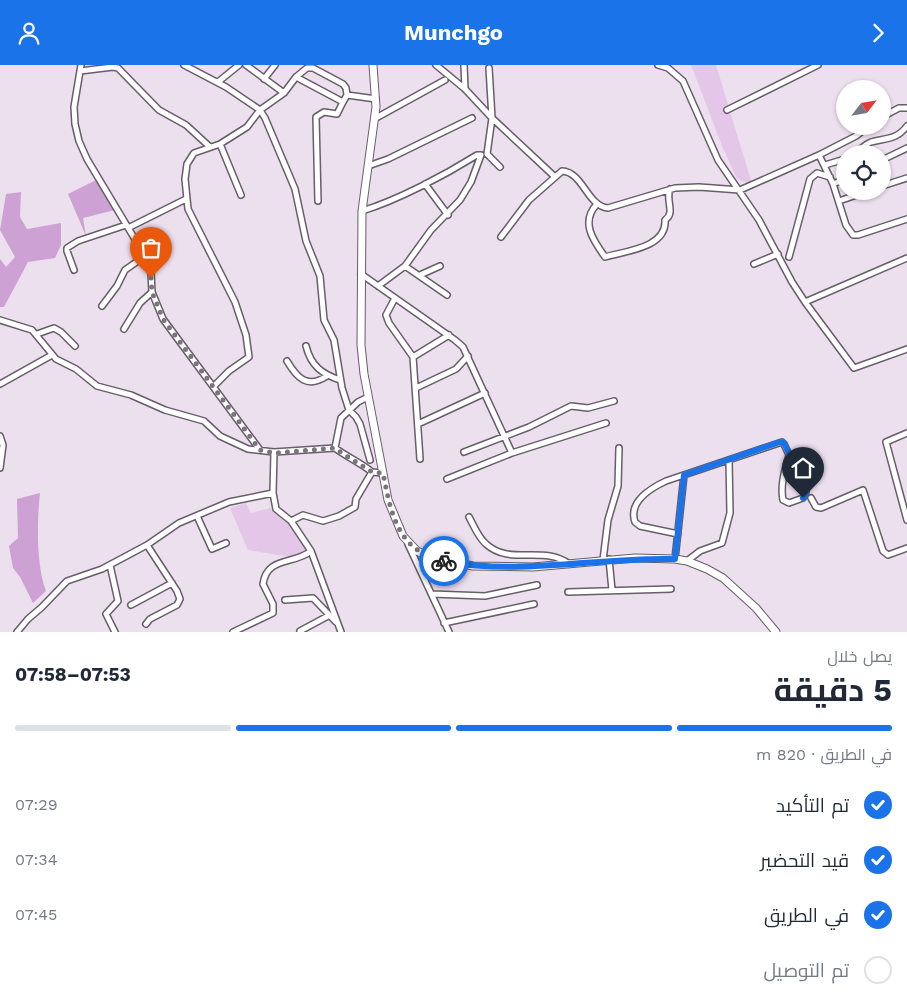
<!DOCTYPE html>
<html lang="ar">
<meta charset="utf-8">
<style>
:root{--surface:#fff;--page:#f2f2f3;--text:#1f2937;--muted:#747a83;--line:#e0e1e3;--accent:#1a73e8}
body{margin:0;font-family:"Work Sans",Cairo,sans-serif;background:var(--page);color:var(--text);direction:rtl;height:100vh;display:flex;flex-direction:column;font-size:19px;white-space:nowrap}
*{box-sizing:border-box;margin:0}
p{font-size:16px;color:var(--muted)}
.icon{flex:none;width:28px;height:28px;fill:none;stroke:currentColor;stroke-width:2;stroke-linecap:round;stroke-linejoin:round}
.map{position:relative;height:567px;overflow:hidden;direction:ltr}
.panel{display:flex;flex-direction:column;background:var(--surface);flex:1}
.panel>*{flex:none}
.needle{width:32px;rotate:59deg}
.buttons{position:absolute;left:836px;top:15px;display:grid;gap:10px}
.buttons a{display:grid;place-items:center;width:55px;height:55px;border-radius:50%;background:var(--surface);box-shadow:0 1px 4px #0004;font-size:25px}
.pin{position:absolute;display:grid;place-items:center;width:42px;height:42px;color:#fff;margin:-51px -21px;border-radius:50% 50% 50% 0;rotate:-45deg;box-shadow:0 0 5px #0007}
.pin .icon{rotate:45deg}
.courier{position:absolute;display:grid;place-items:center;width:50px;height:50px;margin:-25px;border:4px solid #1a73e8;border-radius:50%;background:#fff;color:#222;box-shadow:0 1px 6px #0007}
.summary em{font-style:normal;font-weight:700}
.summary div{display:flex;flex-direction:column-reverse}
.summary{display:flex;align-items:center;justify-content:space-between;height:85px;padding:0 15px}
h1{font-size:32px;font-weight:700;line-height:38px}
.bar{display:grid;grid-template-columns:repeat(4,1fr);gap:8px 5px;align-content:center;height:60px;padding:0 15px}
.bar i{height:6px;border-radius:4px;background:var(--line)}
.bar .on{background:var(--accent)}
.bar p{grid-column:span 4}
ol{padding:0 15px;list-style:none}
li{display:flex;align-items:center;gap:15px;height:55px}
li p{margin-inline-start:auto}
li .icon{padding:5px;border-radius:50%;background:var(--accent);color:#fff;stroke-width:4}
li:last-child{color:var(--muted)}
li i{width:28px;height:28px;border:2px solid var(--line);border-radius:50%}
header{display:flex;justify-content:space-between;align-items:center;height:65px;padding:0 15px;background:var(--accent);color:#fff;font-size:22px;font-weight:700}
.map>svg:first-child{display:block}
.green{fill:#e4c7e8}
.forest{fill:#cea1d4}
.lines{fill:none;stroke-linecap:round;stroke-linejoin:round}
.minor-casing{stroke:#685d6a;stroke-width:8}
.major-casing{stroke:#685d6a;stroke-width:9}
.minor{stroke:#fff;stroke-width:5}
.major{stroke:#fff;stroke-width:7}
.done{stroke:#7c747d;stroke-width:5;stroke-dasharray:0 9}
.route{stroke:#1a73e8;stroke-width:6}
</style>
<header><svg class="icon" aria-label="forward" viewBox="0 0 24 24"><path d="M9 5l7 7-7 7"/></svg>Munchgo<svg class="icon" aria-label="person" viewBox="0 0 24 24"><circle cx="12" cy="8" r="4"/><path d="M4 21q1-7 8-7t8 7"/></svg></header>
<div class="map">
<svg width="907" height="567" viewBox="0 0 907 567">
<rect width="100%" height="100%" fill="#ecdfee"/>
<path class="green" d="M691,0H716L752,119L737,114L722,81Z
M246,438L251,448L270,443L289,457L309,486L297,493L248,485L230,443Z"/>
<path class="forest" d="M96,115L115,145L83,153L86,171L68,129Z
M21,127L20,152L27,164L61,158V180L55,193L28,197L4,242H0V194L6,202L15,192L0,165L6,129Z
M40,428C37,456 36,500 46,526L33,538L20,512L13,503L9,481L18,473L17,434Z"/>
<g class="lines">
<defs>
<path id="minor" d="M81,0L74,42L75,59L79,76L87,94L145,191L151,207L152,227L163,254L260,385
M184,0L226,22L260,45L265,53L295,124L306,176L320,211L324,255L334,275L342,323L349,345L356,352L360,359L370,395
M246,0L284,28
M436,0L465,24L492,53L554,111
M464,0L465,24
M658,0L668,3L683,16L718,95L759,155L792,217L805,237L854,303L907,284
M489,3L492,53L487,89L500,102
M80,6L113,2L118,3L159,45L186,60L210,82
M296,12L343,37L347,30L376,34
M264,14L275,0
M218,17L239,0
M727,45L818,0
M882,52L899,43H907
M376,53L445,15
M220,79L241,130
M855,89C860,85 865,79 871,77C885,73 897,75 907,61
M819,90L856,71L869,61
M882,95L907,83
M825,100L845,94
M368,101L388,94L472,53
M425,119L448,150
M833,119L846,160L853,170H858L907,154
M882,121L907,113
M318,136L316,52L324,47L337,49L343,37
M839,136L868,126
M597,139C580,157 593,175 605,192C625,186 667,183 665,155C676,148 665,135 670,124
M362,146C398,135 445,110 477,90H481L471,117L460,135L431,165L405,201
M128,163L186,134
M501,172L529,135L562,106C583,107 587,141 608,143L675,123L699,122L740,125L819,90L833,119L845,114
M789,192L810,114L817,108L830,112
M754,199L778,189
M74,205L67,186V183L78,176L126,160
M361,209L455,275L463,282L512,388L447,414
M420,210L440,201
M378,221L405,201L447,230
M395,233L386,250L389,258L413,292L420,394
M805,237L907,193
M102,241L117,221L125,205L145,191
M0,255L32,265L56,294L76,304L97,321L131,330L165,345L204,356L220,371L248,384L274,387L335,383C347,392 361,398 372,407L383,408
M124,264L140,238L152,227
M37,269L54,263L61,267L75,281
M306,281C311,301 322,309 340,315
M413,292L449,270
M287,296C297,313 307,324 327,311
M0,319L52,290
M214,321L229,306L249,292L246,270L235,237L188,144L185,114L187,99L194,88L220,79L247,62L260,45L284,28L296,12L307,3H313L343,19L346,23L347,30
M416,323L456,304L468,291
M418,359L485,328
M907,368L886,377L907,455
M0,371L3,380L0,403
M335,383L341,353L358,337L368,332
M274,387L273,428L276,444L291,456L311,486L341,567
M464,387L529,362L571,341L588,343L614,336
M512,388L606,358
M811,433L816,442L821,443L863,425L883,486L888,490L907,483
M197,451L212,484L226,478
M469,452C474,461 478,472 486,479C510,501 544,480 569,499
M291,456L303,450L323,456L339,451L355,442L356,434L372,407
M678,469L640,461L635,457C628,437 651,423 666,416L782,377L784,379L806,427L803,433L789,438L783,435C780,420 785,405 789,390
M408,479L449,567
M609,494L612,525
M675,494L684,410
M603,495L608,455L618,421L619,383
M687,496L700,486L722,478L730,448L729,395
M110,500L118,536L106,549L115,567
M568,527L671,524
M432,529L485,531L537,520
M285,535L313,533L336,557
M131,540L172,518
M444,558L534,539
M146,559L150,554L177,540L180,534L177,526L147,480
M300,566L328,551
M17,567L28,554L42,542L67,516L102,504L147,480L179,458L229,437L273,428
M233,567L273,548V539L263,519C267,491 294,500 311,486"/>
<path id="major" d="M373,0L376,42L362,146L361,280L364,309L388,435L403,471L417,486L429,492L473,501L533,502L635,493L675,494L687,496L707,504L723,513L756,543L776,567"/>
</defs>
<use href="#minor" class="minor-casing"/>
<use href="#major" class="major-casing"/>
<use href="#minor" class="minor"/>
<use href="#major" class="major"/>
</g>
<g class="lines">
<path class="done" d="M151,213L152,227L163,254L260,385L274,388L335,383C347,392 360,399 372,407L383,408C391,448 397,486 444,496"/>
<path class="route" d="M444,496C521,511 598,492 675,494L684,410L780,377L784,378L806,425V429L803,433"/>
</g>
</svg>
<div class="buttons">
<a><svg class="needle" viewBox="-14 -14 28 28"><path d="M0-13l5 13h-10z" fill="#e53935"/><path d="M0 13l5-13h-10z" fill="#747a83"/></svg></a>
<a><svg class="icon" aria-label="locate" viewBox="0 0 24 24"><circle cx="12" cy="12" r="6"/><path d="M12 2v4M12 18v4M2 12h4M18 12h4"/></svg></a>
</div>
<div class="pin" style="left:151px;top:213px;background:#ea580c"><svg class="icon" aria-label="bag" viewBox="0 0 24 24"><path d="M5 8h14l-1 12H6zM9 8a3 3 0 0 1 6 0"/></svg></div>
<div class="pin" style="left:803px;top:433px;background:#1f2937"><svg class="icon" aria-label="home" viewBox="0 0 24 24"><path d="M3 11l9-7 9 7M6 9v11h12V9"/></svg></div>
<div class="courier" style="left:444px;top:496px"><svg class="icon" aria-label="bike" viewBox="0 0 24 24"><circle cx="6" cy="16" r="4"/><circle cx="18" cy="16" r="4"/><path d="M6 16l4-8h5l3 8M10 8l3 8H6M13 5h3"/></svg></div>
</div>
<section class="panel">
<div class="summary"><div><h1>5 دقيقة</h1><p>يصل خلال</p></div><em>07:53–07:58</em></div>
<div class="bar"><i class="on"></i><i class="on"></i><i class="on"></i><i></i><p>في الطريق · 820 m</p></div>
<ol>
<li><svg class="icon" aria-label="check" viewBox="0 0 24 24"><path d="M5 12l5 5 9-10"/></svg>تم التأكيد<p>07:29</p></li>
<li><svg class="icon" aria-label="check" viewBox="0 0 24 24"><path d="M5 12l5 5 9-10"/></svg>قيد التحضير<p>07:34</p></li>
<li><svg class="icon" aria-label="check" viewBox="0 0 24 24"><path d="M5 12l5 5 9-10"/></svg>في الطريق<p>07:45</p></li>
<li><i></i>تم التوصيل</li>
</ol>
</section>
